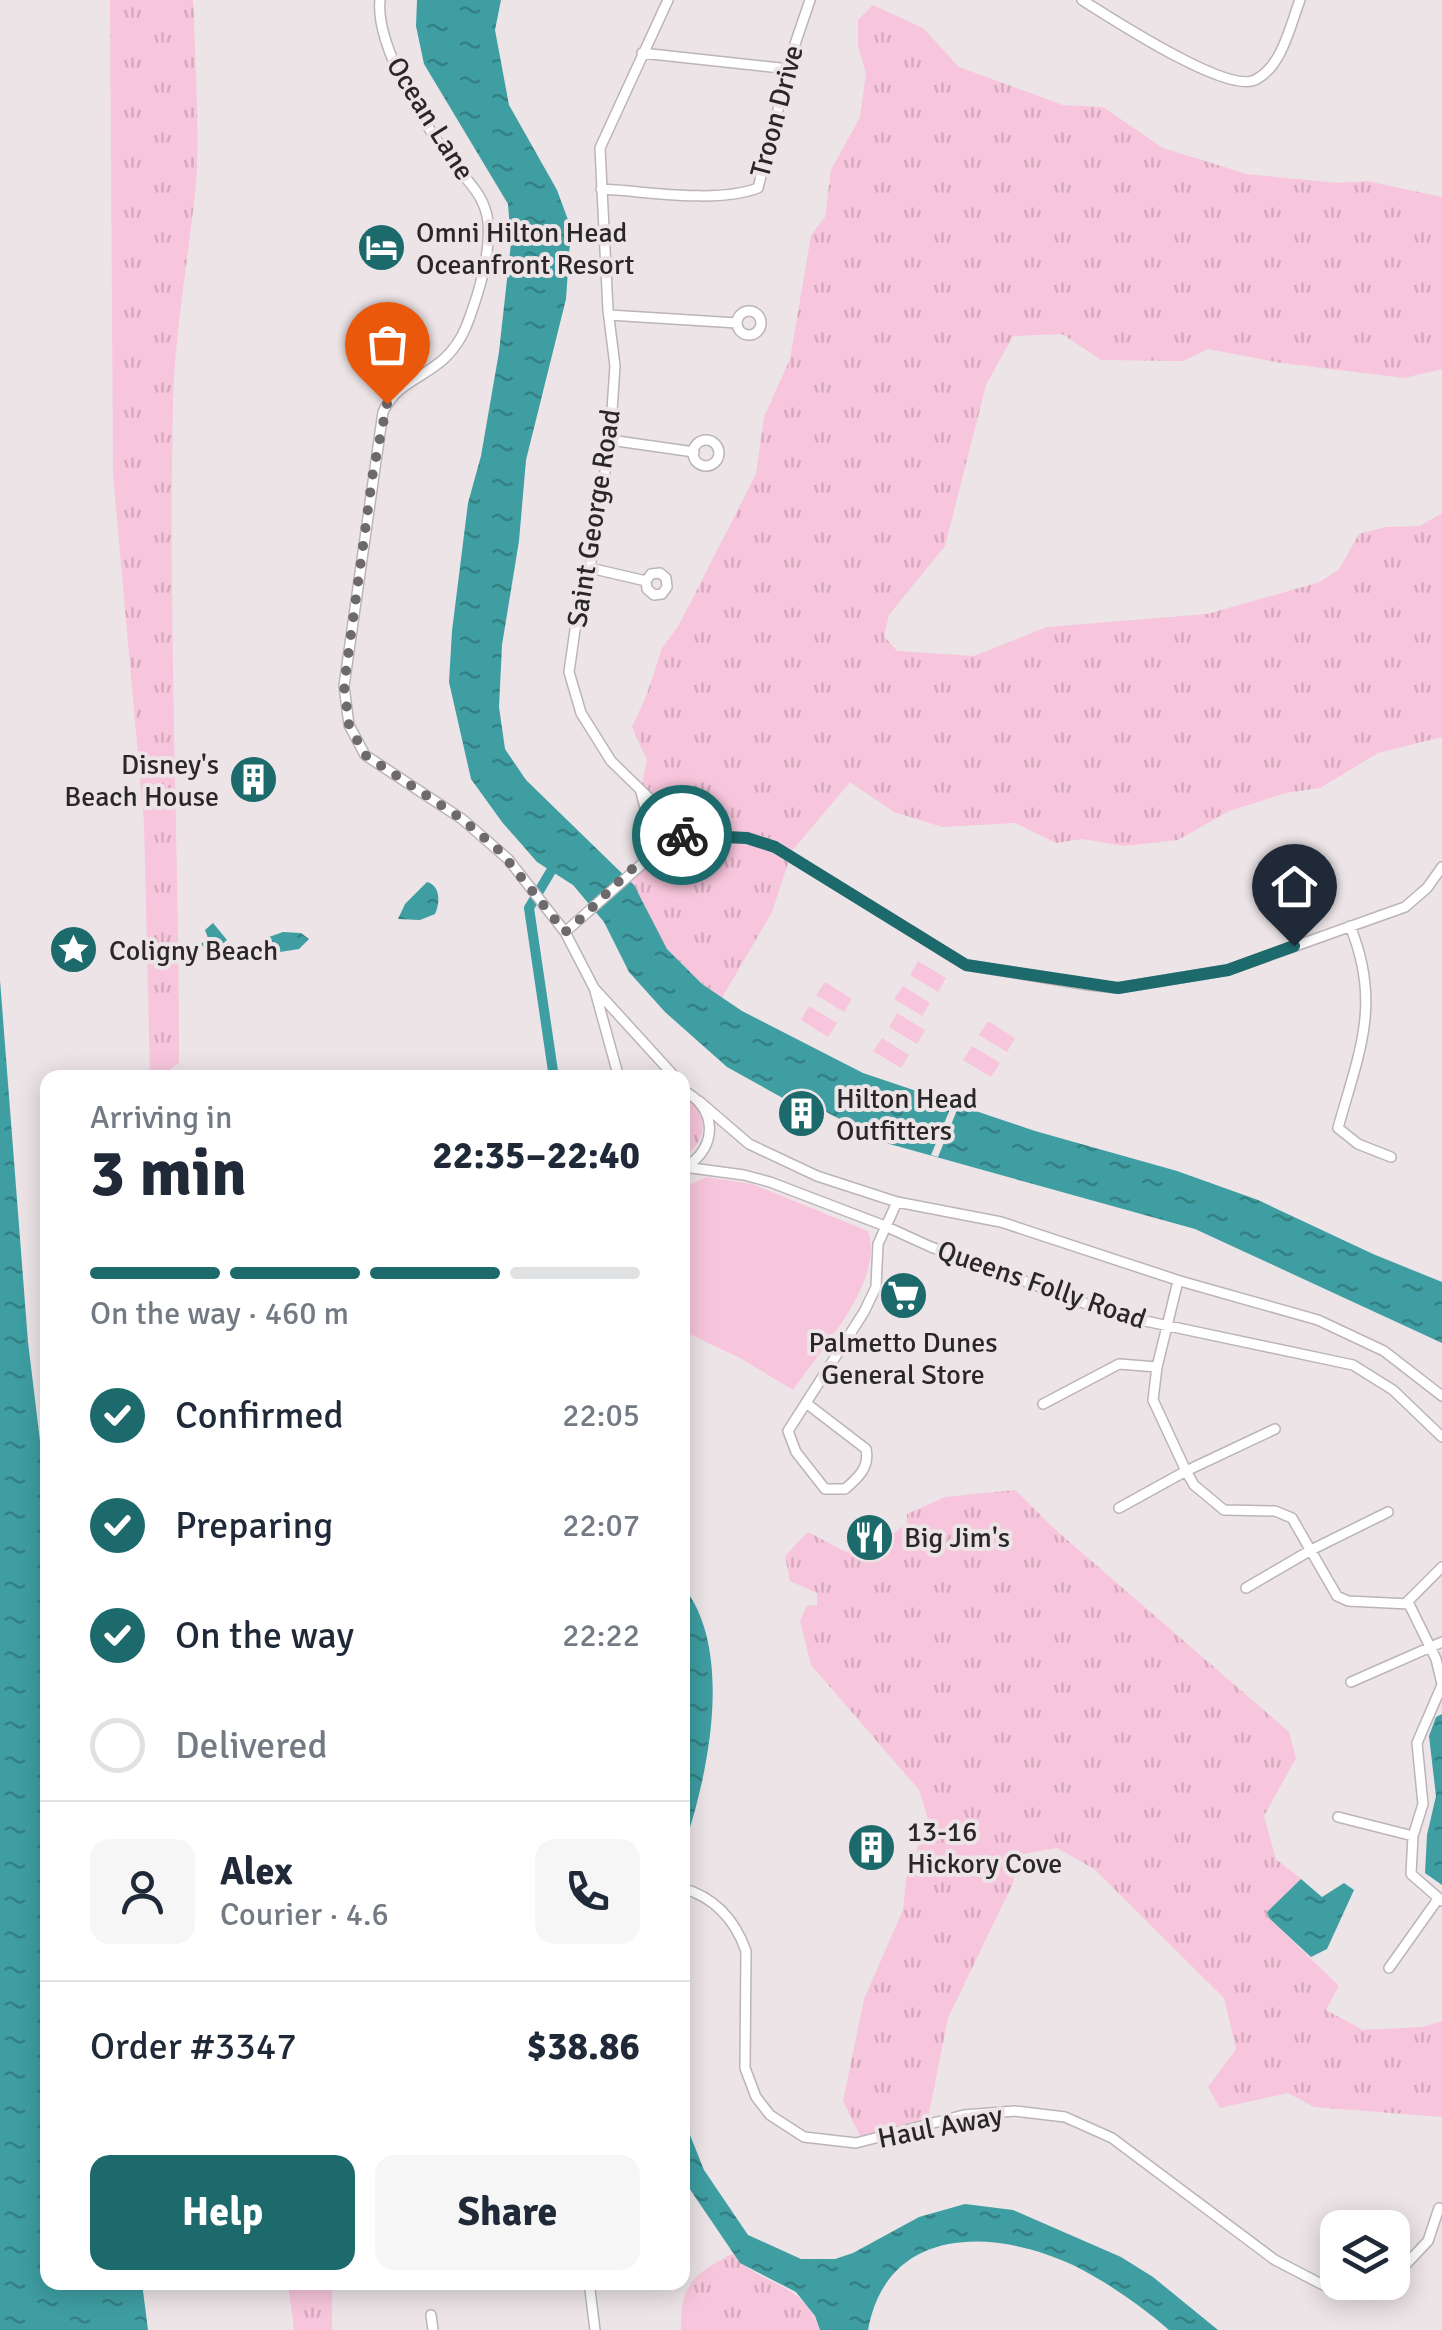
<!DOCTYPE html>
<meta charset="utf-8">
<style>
:root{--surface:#fff;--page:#f6f6f7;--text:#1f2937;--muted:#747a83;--line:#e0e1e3;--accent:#1d6a6d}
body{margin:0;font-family:Signika,sans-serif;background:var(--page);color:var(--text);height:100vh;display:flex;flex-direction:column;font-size:38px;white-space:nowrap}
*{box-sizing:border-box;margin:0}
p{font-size:32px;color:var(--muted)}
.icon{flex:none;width:55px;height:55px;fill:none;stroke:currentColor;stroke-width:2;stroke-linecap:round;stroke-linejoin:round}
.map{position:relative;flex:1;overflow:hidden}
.panel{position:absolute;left:40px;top:1070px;width:650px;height:1220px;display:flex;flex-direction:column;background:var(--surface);border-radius:20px;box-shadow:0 5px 25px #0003}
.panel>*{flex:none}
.fabs{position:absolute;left:1320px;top:2210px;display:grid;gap:20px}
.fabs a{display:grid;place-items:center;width:90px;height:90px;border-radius:20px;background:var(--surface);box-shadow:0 5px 25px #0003;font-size:50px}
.pin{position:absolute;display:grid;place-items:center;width:85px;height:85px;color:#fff;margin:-102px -42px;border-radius:50% 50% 50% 0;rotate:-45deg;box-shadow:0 0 10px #0007}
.pin .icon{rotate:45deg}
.courier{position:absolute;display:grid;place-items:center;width:100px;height:100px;margin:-50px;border:8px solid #1d6a6d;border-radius:50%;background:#fff;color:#222;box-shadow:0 2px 12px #0007}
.overview em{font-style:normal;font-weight:800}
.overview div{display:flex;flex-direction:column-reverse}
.overview{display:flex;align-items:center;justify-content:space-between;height:170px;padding:0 50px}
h1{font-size:65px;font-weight:800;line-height:75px}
.bar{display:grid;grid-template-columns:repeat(4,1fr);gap:15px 10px;align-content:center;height:120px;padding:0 50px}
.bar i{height:12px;border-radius:8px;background:var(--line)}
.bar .selected{background:var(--accent)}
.bar p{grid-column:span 4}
.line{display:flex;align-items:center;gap:25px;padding:0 50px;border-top:2px solid var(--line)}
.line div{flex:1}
.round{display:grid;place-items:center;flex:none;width:105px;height:105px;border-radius:20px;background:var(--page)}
ol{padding:0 50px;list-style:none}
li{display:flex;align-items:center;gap:30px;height:110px}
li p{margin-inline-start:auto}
li .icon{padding:10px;border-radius:50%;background:var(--accent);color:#fff;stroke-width:4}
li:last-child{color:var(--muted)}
li i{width:55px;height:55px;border:5px solid var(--line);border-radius:50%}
.cta{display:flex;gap:20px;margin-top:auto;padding:20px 50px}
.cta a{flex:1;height:115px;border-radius:20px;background:var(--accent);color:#fff;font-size:40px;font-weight:800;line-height:115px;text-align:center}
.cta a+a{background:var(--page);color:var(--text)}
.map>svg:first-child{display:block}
.grass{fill:url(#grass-tufts)}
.garden{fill:#f8c6dc}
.water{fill:url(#water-ripples)}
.pier{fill:#ece4e7}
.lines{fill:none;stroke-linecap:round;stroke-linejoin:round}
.canal{stroke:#3e9ea2;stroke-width:10}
.minor-casing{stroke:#bcb4b8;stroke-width:12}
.minor{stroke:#fff;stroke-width:9}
.done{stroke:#6e696c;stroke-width:10;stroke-dasharray:0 18}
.route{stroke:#1d6a6d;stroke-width:12}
.labels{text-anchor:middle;stroke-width:8;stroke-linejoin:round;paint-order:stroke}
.street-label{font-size:28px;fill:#2a2729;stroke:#ece4e7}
.poi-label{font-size:28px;fill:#2a2729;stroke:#ece4e7;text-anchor:start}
</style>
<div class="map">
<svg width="1442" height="2330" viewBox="0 0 1442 2330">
<defs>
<pattern id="grass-tufts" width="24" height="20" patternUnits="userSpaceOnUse" patternTransform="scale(2.5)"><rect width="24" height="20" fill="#f8c6dc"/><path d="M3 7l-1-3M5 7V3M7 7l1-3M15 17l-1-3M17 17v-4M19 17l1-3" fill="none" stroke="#d5aabd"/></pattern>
<pattern id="water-ripples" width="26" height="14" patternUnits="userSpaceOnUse" patternTransform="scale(2.5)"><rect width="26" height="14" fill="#3e9ea2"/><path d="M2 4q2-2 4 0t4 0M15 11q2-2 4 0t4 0" fill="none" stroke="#348184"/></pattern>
</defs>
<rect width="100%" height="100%" fill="#ece4e7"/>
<path class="grass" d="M110,0H193L194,16C195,71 200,128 196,183C189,256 175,328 173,402C168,622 179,842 179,1063L165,1073L166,1077H150L144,823L113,474Z
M873,5L923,28L959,67L1063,105L1103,107L1163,148L1247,174L1338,183L1367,181L1442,197V369L1404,378L1281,363L1208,349L1183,361L1101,360L1062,334L1013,336L986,385L945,546L889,615L884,636L897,651L974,656L1047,627L1207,614L1320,582L1339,569L1359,534L1386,527L1420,526L1442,513V737L1378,753L1320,788L1286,793L1229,811L1178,840L1124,846L1082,839L1056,843L1015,823L942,827L894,812L850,782L792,851L772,912L722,998L702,984L667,949L631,882L652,862L645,823L638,804L647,760L632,727L647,694L662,648L679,625L756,474L764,417L790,359L811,235L825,217L831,170L860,117L866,73L858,47V20Z
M682,1095C709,1111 709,1141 683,1157Z
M1015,1490L1058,1532L1289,1732L1296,1758L1264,1816L1276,1859L1301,1879L1267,1912L1269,1918L1339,1986L1326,2010L1363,2030L1423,2027L1442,2021V2117L1314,2107L1288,2093L1220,2108L1208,2087L1236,2049L1224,1998L1094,1869L1057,1848L1012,1856L1014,1881L948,2018L928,2118L861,2138L843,2101L864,1999L903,1910L906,1879L928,1819L919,1790L811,1665L800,1621L807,1605L817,1606V1593L790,1581L785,1556L808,1532L844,1551L866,1555L907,1523V1514L945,1497Z
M734,2253C758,2288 801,2277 820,2330H681C680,2284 694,2273 734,2253Z
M288,2283H332V2330H294Z"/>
<path class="garden" d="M918,961L946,978L938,992L910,975Z
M825,982L852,999L844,1012L816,995Z
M903,986L930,1003L922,1016L894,999Z
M809,1006L837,1023L828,1037L801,1020Z
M897,1013L925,1030L917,1044L889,1027Z
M988,1021L1015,1038L1007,1052L979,1035Z
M882,1038L909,1055L901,1068L873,1051Z
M972,1046L1000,1063L991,1077L963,1060Z
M706,1177L752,1184L868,1231C885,1281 821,1349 793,1390L740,1358L683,1331V1188Z"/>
<path class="water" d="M417,0H501L495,30L509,105L557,190L571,228L566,299L526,460L519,541L502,645L499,707L505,749L526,780L634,885L667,949L702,984L742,1011L863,1073L1035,1131L1177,1171L1258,1200L1373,1254L1442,1282V1343L1195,1229L886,1143L828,1113L811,1099L788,1101L727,1067L665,1012L629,972L604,922L573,885L537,862L502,822L471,779L449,682L452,631L468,503L481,456L499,352L511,243L508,204L424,64L416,26Z
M427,882C441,886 440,903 435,914L420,920L398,919L405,904Z
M213,923L227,940L220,946L222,952L213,959L201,944L208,938L205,930Z
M283,932L301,933L309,939L299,949L280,952L267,943L269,937Z
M0,980L28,1342L48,1507V2282L142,2283L148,2330H0Z
M683,1586C735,1651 708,1777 683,1849Z
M1442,1714V1885L1425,1873L1427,1835L1436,1796L1429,1736L1436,1717Z
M1301,1879L1322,1897L1344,1883L1354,1890L1327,1949L1311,1957L1269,1918L1267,1912Z
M682,2115L704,2170L748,2235L801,2259H835L853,2253L919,2217L965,2204L1013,2210L1121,2257L1153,2277L1218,2330H1169C1140,2305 1107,2282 1073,2265C994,2228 887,2225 868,2330H820L815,2316L796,2292L740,2263L689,2188L683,2171Z"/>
<path class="pier" d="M953,1102L959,1105L938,1157L931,1155Z"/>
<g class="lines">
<path class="canal" d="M551,871L529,908L554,1078"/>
<defs>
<path id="minor" d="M380,0C375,45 426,128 454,164C469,183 485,196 488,222C491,255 478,296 466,327C444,379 401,372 383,412L344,686L349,725L365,755L462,819L508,859L565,932L594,988L676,1078
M668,0L600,148L608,310L615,366L610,440L590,568L575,630L569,672L581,713L611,761L687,835
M1082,0C1111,18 1226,94 1255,80C1282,67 1290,26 1300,0
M642,53L790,69
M601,189C646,191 716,204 758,188L794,47L810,0
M737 323a12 12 0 1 1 24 0a12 12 0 1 1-24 0Z
M609,315L737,323
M610,440L694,452
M693 453a13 13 0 1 1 26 0a13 13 0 1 1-26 0Z
M590,568L646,581L651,574L660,573L666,578L667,587L662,594L654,595L647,589L646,581
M641,792L656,851
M1350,926C1382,1004 1359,1052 1338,1128L1358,1144L1391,1157
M565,932L675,835L747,838L775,847L966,965L1088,985L1118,988L1228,970L1405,907L1427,888L1442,867
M595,991L619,1078
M682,1090C717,1106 719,1148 685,1167
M699,1101L749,1144L817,1176L897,1202L1001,1222L1180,1281L1318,1320L1384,1351L1442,1396
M684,1167L744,1175L770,1182L885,1226L931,1247L1117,1315L1353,1365L1393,1390L1442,1437
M1178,1281L1157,1367L1153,1400L1186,1471L1194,1485L1224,1510L1275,1511L1292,1518L1337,1596L1348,1601L1409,1604L1436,1659L1442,1684
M806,1403L866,1449C870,1467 858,1478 845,1489H825L796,1452L788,1431L864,1312L876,1287L878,1244L897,1202
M1043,1404L1119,1364L1157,1367
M1119,1508L1186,1471L1275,1429
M1246,1588L1311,1550L1388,1512
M1406,1603L1442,1567
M1351,1682L1442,1642
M1442,1685L1417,1743L1423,1804L1413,1836L1411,1874L1442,1901
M1338,1817L1413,1836
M682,1888C714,1897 735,1920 746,1951L745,2068L756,2097L770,2115L804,2137L856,2143L964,2115L1015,2111L1065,2117L1112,2138L1275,2260L1327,2287L1376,2289L1387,2282
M1389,1968L1438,1899
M1392,2279L1428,2241L1439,2208
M589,2282L595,2330
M431,2315L433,2330"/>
</defs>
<use href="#minor" class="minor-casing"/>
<use href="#minor" class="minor"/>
</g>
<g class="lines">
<path class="done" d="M387,404L373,472L344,686L349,725L365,755L462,819L501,852L565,932C592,912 653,840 682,835"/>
<path class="route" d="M682,835L747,838L775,847L966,965L1118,988L1228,970L1294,946"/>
</g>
<defs>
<symbol id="hotel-disc" viewBox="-11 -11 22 22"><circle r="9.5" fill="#1d6a6d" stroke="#ece4e7"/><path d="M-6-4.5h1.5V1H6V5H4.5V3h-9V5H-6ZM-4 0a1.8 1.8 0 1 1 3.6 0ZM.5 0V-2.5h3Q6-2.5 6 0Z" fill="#fff"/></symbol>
<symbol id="building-disc" viewBox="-11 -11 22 22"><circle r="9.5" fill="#1d6a6d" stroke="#ece4e7"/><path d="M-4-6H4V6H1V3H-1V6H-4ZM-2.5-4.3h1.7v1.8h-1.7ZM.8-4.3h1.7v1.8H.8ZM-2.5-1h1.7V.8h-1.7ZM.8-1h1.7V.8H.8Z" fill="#fff"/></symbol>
<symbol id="sight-disc" viewBox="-11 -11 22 22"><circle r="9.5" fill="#1d6a6d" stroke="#ece4e7"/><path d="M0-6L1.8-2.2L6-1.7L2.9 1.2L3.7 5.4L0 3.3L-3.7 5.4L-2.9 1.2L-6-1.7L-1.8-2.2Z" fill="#fff"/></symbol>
<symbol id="supermarket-disc" viewBox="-11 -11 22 22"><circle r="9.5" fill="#1d6a6d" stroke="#ece4e7"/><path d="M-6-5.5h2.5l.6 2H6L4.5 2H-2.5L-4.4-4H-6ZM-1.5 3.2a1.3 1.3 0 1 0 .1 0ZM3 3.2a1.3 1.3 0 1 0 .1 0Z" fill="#fff"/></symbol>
<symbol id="restaurant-disc" viewBox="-11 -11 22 22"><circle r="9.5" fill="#1d6a6d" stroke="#ece4e7"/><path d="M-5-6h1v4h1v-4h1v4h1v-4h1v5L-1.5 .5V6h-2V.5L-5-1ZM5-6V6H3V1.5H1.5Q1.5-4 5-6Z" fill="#fff"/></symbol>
</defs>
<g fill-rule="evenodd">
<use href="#hotel-disc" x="354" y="220" width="55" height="55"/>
<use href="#building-disc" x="226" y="752" width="55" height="55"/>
<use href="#sight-disc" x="46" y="922" width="55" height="55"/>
<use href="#building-disc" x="774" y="1086" width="55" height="55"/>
<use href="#supermarket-disc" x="876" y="1268" width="55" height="55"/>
<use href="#restaurant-disc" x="842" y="1510" width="55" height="55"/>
<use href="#building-disc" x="844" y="1820" width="55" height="55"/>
</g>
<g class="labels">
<g class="street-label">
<text transform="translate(776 111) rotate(-75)" y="10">Troon Drive</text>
<text transform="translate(431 118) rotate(58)" y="10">Ocean Lane</text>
<text transform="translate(593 518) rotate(-81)" y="10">Saint George Road</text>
<text transform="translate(1042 1284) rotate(19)" y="10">Queens Folly Road</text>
<text transform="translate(940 2126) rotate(-11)" y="10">Haul Away</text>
</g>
<g class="poi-label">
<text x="416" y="242">Omni Hilton Head<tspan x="416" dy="32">Oceanfront Resort</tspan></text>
<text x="219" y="774" text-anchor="end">Disney's<tspan x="219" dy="32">Beach House</tspan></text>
<text x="109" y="960">Coligny Beach</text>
<text x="836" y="1108">Hilton Head<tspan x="836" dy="32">Outfitters</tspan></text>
<text x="903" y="1352" text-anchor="middle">Palmetto Dunes<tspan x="903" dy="32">General Store</tspan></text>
<text x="904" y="1547">Big Jim's</text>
<text x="907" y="1841">13-16<tspan x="907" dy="32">Hickory Cove</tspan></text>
</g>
</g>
</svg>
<div class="fabs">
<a><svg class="icon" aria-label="layers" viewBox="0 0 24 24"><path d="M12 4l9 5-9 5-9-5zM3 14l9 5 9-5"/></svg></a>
</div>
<div class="pin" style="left:387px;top:404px;background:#ea580c"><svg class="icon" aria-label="bag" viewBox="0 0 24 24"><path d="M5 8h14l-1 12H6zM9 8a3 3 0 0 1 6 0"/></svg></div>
<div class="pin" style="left:1294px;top:946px;background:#1f2937"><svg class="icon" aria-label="home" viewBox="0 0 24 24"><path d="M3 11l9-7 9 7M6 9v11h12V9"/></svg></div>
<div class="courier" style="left:682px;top:835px"><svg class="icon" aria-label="bike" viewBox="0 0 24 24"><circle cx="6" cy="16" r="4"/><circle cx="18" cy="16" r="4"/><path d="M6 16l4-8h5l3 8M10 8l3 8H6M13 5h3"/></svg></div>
<section class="panel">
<div class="overview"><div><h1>3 min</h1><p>Arriving in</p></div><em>22:35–22:40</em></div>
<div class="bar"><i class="selected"></i><i class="selected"></i><i class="selected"></i><i></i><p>On the way · 460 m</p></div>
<ol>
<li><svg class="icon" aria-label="check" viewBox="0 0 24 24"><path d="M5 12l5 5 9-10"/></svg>Confirmed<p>22:05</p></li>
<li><svg class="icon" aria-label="check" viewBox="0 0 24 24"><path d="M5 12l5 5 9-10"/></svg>Preparing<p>22:07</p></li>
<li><svg class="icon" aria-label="check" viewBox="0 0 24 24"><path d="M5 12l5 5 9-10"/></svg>On the way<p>22:22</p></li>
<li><i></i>Delivered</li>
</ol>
<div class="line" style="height:180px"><a class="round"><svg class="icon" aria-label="person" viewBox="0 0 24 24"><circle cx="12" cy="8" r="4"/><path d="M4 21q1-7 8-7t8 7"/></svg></a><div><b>Alex</b><p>Courier · 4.6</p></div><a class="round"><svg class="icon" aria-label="phone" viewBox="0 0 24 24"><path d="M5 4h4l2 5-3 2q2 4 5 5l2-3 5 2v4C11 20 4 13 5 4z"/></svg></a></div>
<div class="line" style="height:130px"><div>Order #3347</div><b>$38.86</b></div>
<div class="cta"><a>Help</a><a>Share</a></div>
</section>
</div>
